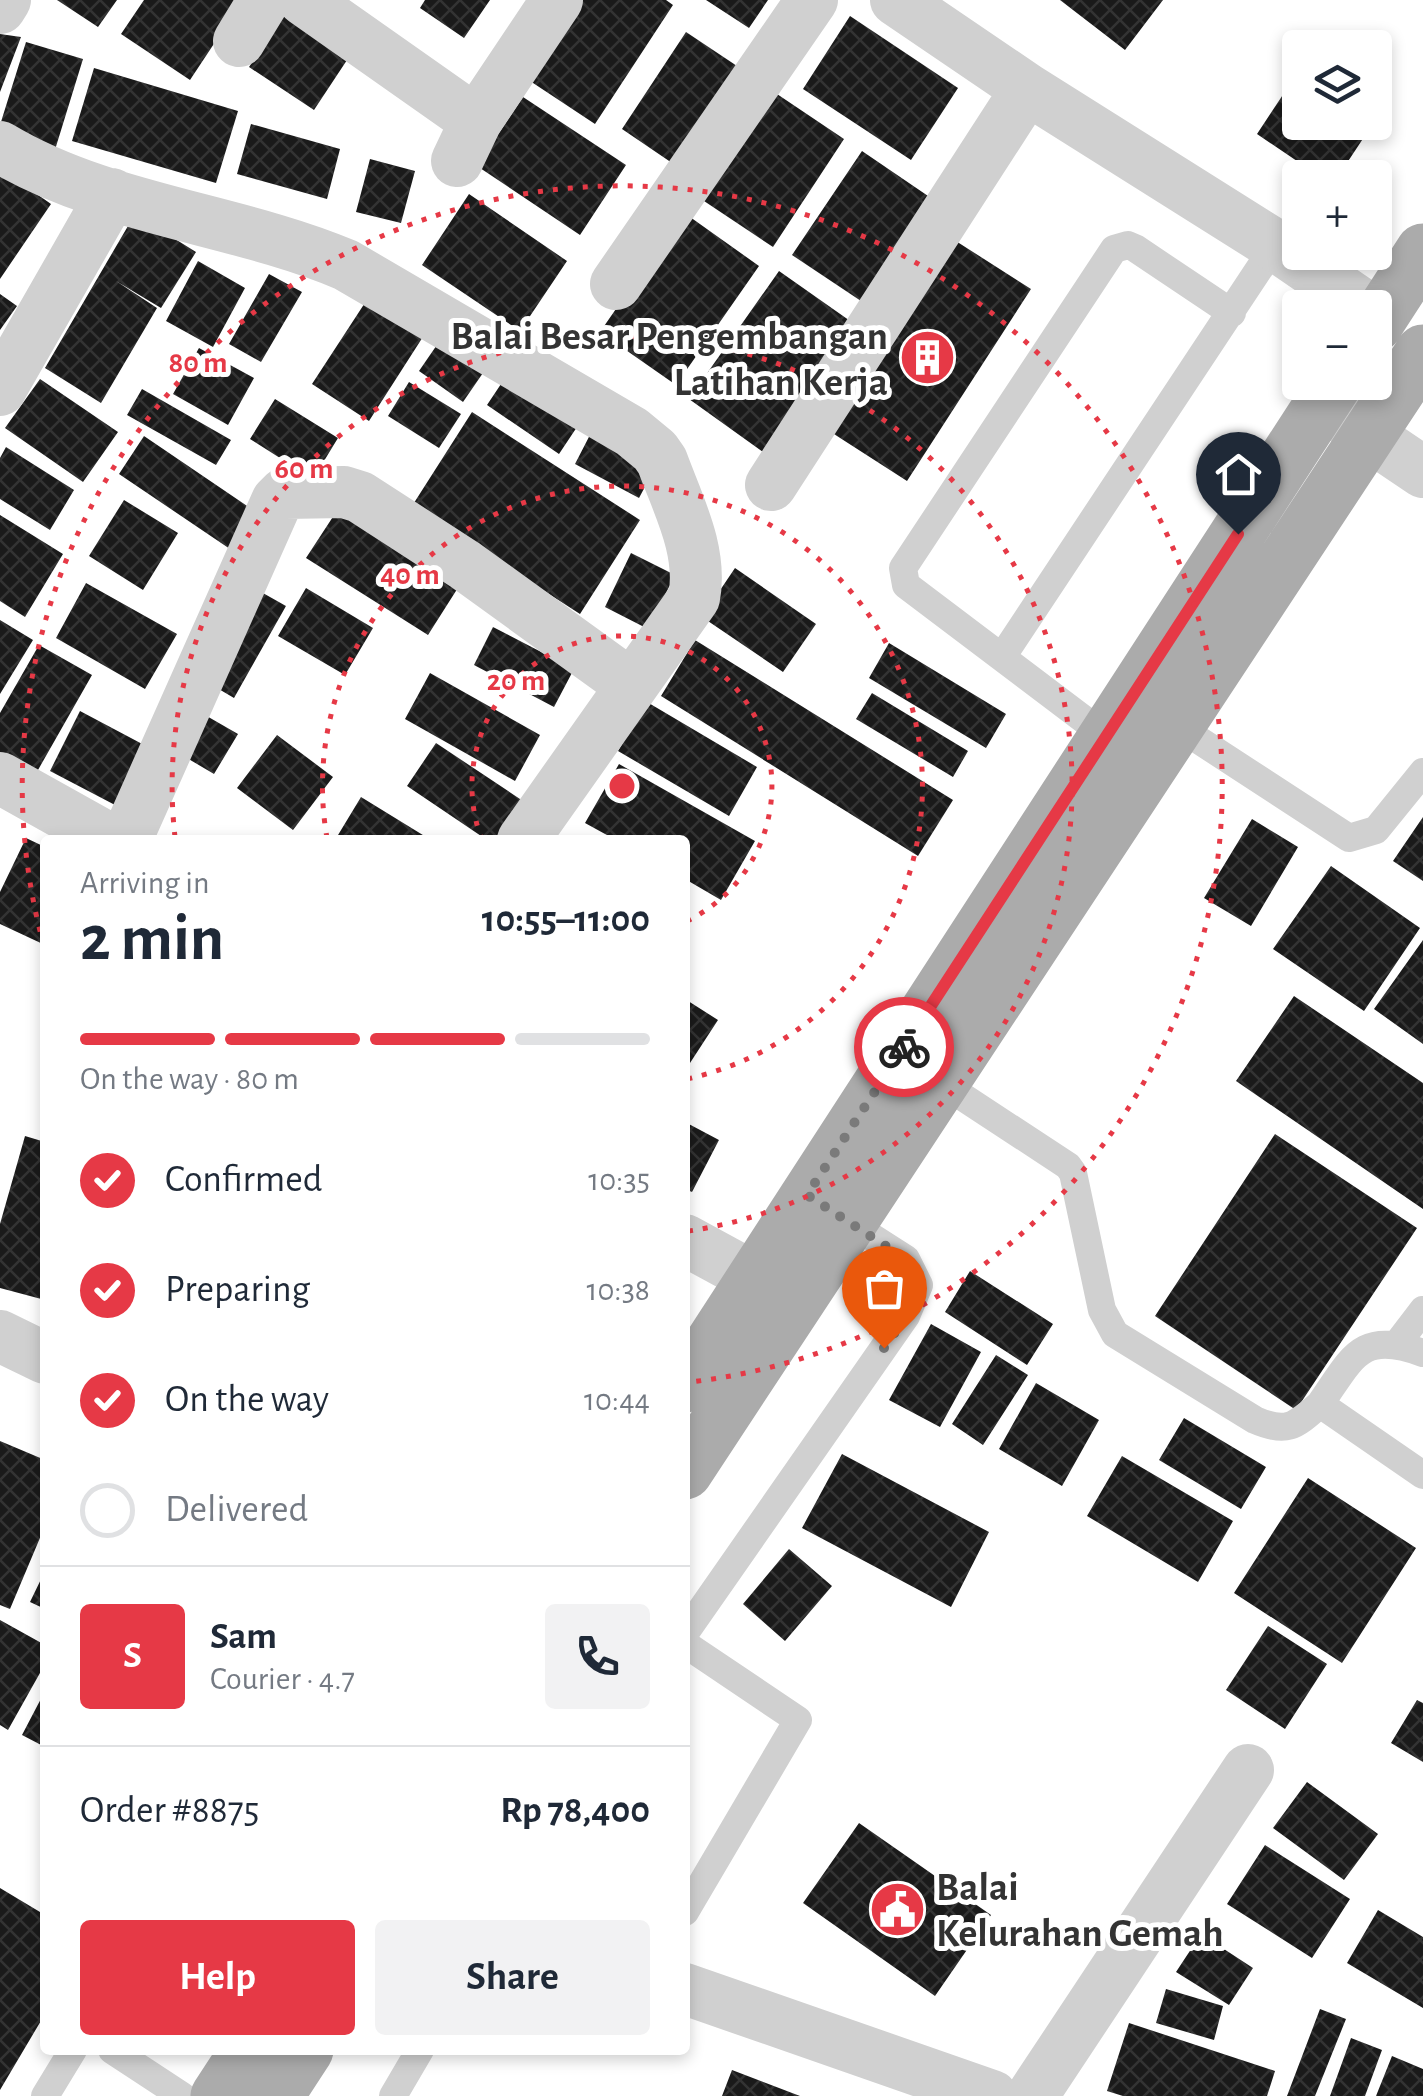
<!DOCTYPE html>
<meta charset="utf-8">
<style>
:root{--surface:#fff;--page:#f2f2f3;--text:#1f2937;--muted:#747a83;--line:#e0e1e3;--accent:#e63946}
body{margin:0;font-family:"Alegreya Sans",sans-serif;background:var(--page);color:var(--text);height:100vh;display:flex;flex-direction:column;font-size:38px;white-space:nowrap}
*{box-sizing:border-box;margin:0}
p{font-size:32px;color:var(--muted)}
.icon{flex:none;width:55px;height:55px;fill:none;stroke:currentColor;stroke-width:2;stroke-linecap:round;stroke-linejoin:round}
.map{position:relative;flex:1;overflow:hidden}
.details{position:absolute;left:40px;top:835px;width:650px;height:1220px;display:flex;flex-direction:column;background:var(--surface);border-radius:10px;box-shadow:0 5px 15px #0003}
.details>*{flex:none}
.fabs{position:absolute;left:1282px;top:30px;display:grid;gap:20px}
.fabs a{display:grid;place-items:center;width:110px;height:110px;border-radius:10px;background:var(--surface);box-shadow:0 5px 15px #0003;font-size:50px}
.pin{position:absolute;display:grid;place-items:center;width:85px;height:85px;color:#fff;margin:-102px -42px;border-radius:50% 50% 50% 0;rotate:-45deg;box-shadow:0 0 10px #0007}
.pin .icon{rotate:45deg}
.courier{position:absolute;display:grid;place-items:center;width:100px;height:100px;margin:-50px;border:8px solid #e63946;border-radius:50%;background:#fff;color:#222;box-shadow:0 2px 12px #0007}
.summary em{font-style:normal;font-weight:700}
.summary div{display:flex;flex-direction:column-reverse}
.summary{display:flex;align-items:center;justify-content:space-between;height:170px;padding:0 40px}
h1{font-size:65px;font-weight:700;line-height:75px}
.bar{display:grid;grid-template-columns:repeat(4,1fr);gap:15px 10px;align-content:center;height:120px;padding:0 40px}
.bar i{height:12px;border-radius:8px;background:var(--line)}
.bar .selected{background:var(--accent)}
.bar p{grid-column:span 4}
.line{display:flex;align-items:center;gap:25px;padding:0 40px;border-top:2px solid var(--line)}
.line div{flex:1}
.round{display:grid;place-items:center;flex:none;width:105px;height:105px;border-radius:10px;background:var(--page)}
ol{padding:0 40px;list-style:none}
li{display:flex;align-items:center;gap:30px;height:110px}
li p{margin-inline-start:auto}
li .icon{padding:10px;border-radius:50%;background:var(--accent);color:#fff;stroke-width:4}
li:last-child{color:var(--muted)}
li i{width:55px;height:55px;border:5px solid var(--line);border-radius:50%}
.action{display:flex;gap:20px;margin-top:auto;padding:20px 40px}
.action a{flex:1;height:115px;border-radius:10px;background:var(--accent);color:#fff;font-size:40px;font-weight:700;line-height:115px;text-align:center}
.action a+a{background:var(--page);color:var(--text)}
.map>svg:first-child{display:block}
.building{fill:url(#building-cross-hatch)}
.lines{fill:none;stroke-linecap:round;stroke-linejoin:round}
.service{stroke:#d0d0d0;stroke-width:28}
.minor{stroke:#d0d0d0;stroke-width:52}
.primary{stroke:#ababab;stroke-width:55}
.done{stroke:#7a7a7a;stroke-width:10;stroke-dasharray:0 18}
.route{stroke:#e63946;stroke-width:12}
.ring{fill:none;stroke:#e63946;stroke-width:5;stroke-dasharray:5 10}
.labels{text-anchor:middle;stroke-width:10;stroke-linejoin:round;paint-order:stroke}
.poi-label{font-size:40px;font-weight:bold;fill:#333;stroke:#fff;text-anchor:end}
.centre{fill:#e63946;stroke:#fff;stroke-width:5}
.ring-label{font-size:30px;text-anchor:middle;font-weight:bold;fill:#e63946;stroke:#fff;stroke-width:10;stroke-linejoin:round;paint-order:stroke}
</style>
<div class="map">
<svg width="1423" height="2096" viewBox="0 0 1423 2096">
<defs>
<pattern id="building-cross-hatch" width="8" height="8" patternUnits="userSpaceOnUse" patternTransform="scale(2.5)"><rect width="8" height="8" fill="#1a1a1a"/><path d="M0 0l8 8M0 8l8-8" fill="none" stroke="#333"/></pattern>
</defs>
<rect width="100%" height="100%" fill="#fff"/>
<path class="building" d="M57,0H117L98,27Z
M144,0H243L190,80L121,34Z
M425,0H490L464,38L420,8Z
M579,0H666L673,5L595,124L527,79Z
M706,0H768L749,28Z
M1060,0H1163L1125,50Z
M284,14L349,57L314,110L249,67Z
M850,16L958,88L911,160L803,89Z
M686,32L740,68L675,165L622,129Z
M0,34L21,37L0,92Z
M26,42L83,59L54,153L0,125Z
M94,68L238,111L216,183L72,141Z
M1300,69V122H1374L1337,178H1322L1257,134Z
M777,94L844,139L773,247L704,201Z
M523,97L626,165L580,235L477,166Z
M251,124L340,149L327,199L237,174Z
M862,151L931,198L861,301L792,255Z
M370,159L415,171L401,223L356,212Z
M0,168L51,204L0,279Z
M469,194L567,261L520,331L422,265Z
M683,212L759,266L676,385L600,332Z
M135,214L196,252L161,308L116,281L157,308L101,403L45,368Z
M948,236L1031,289L907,481L823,427Z
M198,261L245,288L213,347L166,321Z
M779,271L853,323L763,452L689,399Z
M269,274L302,292L261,362L229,344Z
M372,292L428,329L369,421L312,384Z
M0,294L17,306L0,330Z
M441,339L485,370L463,402L419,371Z
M199,348L254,378L228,425L173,394Z
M509,372L581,421L559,454L487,405Z
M40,379L118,432L83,482L5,428Z
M409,382L461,414L439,448L388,416Z
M142,389L231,440L216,465L127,415Z
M275,399L338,438L313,479L250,439Z
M472,412L640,520L580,614L412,506Z
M592,431L656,466L639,498L575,464Z
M144,436L256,512L230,549L119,474Z
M6,447L74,490L50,530L0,499V458Z
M124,500L178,533L143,590L89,556Z
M340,506L461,583L428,635L306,558Z
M0,515L63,554L25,617L0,601Z
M631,553L675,575L648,629L605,607Z
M735,568L816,624L783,672L702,617Z
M86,583L177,634L145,689L56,638Z
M252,587L286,606L234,698L200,678Z
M306,588L373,628L345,675L278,636Z
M0,620L33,640L0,694Z
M493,627L574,669L554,707L474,665Z
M695,640L953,800L918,856L661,696Z
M889,643L1006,714L986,748L869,678Z
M39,645L92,675L34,777L0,758V713Z
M430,673L540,735L515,781L405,719Z
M872,693L968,751L953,777L856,719Z
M647,702L757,767L729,816L618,751Z
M80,711L146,746L115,805L50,771Z
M198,711L238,734L214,774L175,751Z
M277,735L333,777L293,830L237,788Z
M436,743L523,801L498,840H487L407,786Z
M619,764L755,841L721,900L685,879V840H616L585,823Z
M361,797L431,840H335Z
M1423,817V881L1393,861Z
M1252,819L1298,847L1251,926L1204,898Z
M26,838L45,847V945L0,924V892Z
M1331,866L1420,928L1364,1011L1273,949Z
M1423,940V1044L1374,1009Z
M1294,996L1423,1083V1209L1236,1081Z
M685,999L718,1020L690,1063L685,1060Z
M685,1122L719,1140L692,1192L685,1189Z
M1275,1134L1417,1228L1296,1410L1155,1316Z
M25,1136L45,1142V1300L0,1288V1224Z
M970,1271L1053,1324L1027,1365L945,1312Z
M931,1324L981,1352L940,1427L889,1400Z
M996,1355L1028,1375L983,1445L952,1424Z
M1036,1383L1099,1420L1062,1486L999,1449Z
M1184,1418L1266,1467L1241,1509L1159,1460Z
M0,1441L45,1460V1526L10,1609L0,1605Z
M842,1454L989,1532L951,1607L802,1528Z
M1122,1456L1233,1521L1198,1582L1087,1516Z
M1308,1478L1416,1548L1342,1663L1234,1593Z
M789,1549L832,1586L785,1641L743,1604Z
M45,1571V1609L30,1602Z
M0,1620L45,1645V1664L8,1730L0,1725Z
M1268,1626L1327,1664L1285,1729L1226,1690Z
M45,1691V1747L22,1735Z
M1417,1700L1423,1703V1762L1391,1743Z
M1307,1782L1378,1834L1344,1880L1273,1828Z
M859,1823L991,1915L935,1996L803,1903Z
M1265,1845L1350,1899L1312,1958L1227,1904Z
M0,1888L45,1915V2014L0,2090Z
M1378,1910L1423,1937V2008L1347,1963Z
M1201,1934L1253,1968L1229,2005L1176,1972Z
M1166,1989L1223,2006L1214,2040L1156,2023Z
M1320,2009L1346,2019L1315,2096H1287Z
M1129,2023L1275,2071L1267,2096H1123L1107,2091Z
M1351,2038L1382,2050L1365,2096H1330Z
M1392,2056L1423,2069V2096H1376Z
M732,2070L800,2096H722Z"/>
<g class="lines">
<path class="service" d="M1002,657L1275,245
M1168,720L1349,838L1376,830L1423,772
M1115,743L906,585L903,568L1114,249L1128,245L1135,248L1232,313
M934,1078L1068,1166L1073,1173L1102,1310L1115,1334L1255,1420C1287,1434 1295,1426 1320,1404L1423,1475
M1397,1344L1423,1310
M1320,1404C1353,1357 1360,1330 1423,1353
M685,1633L906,1316L919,1285L906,1259L842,1218
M685,1644L798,1720L685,1912
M112,2050L182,2096
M45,2096L73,2050
M393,2096L420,2050"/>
<path class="minor" d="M304,0L476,121
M896,0L1027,89L1275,245L1367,308
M0,8L5,0
M239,41L264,0
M0,147C105,210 235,218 346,265L632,432L655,451L662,461C678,505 703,551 694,598L523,840
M457,161L476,121L557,0
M616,284L812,0
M0,390L112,194
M1331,410L1423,472
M771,485L1027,89
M0,778L111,840
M126,840L277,501L285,493L344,492L360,497L465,565L631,685
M685,1240L753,1277L791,1303
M0,1336L45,1358
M685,1989L992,2096
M1032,2096L1248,1770"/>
<path class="primary" d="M1375,325L1423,251
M685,1385L1336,382
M685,1472L1423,352
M218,2096L248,2050
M276,2096L306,2050"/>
</g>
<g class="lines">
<path class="done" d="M884,1348L906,1316L919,1285L906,1259L807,1195L904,1047"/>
<path class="route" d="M904,1047L1238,534"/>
</g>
<g class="ring">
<path d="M482 840A150 150 0 1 1 685 922"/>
<path d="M327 838A300 300 0 1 1 687 1079"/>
<path d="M175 837A450 450 0 1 1 689 1231"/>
<path d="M44 946A600 600 0 1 1 690 1382"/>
</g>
<defs>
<symbol id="building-disc" viewBox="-11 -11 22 22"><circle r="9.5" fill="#e63946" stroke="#fff"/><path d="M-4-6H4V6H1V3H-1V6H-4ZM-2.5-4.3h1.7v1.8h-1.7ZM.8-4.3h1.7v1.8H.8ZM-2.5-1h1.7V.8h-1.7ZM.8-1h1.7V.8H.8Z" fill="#fff"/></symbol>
<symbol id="civic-disc" viewBox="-11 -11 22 22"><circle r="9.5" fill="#e63946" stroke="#fff"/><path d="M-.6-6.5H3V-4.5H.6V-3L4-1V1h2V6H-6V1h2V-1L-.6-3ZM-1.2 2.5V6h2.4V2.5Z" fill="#fff"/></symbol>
</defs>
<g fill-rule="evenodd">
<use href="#building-disc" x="896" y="326" width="63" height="63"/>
<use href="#civic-disc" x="866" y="1878" width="63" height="63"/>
</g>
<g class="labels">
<g class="poi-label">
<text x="888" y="349">Balai Besar Pengembangan<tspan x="888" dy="46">Latihan Kerja</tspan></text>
<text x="936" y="1900" text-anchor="start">Balai<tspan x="936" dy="46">Kelurahan Gemah</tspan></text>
</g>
</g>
<circle cx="622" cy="786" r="15" class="centre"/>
<g class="ring-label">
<text x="198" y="372">80 m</text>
<text x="304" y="478">60 m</text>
<text x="410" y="584">40 m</text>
<text x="516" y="690">20 m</text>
</g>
</svg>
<div class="fabs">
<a><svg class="icon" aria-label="layers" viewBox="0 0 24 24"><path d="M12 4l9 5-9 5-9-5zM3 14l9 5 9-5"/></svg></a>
<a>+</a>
<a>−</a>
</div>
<div class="pin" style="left:884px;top:1348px;background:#ea580c"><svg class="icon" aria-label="bag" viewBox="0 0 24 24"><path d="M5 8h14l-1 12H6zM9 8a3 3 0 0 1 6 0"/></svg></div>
<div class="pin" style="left:1238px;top:534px;background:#1f2937"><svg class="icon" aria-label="home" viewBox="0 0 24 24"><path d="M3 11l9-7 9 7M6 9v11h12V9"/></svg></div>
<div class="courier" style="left:904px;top:1047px"><svg class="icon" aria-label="bike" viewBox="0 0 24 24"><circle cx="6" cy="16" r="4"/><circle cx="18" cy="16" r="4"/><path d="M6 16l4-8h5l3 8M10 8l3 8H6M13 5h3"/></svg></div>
<section class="details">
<div class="summary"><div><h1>2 min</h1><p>Arriving in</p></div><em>10:55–11:00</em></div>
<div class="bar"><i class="selected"></i><i class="selected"></i><i class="selected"></i><i></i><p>On the way · 80 m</p></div>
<ol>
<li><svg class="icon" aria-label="check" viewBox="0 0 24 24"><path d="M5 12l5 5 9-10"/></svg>Confirmed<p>10:35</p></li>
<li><svg class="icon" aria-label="check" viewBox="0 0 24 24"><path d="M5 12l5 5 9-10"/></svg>Preparing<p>10:38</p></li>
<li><svg class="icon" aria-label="check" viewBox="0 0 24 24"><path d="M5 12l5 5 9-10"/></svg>On the way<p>10:44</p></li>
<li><i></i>Delivered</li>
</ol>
<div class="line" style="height:180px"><b class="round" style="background:var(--accent);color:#fff">S</b><div><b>Sam</b><p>Courier · 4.7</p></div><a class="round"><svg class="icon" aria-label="phone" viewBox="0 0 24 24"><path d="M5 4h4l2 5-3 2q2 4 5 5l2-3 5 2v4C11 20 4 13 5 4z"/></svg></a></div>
<div class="line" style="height:130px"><div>Order #8875</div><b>Rp 78,400</b></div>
<div class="action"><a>Help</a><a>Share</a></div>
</section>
</div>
